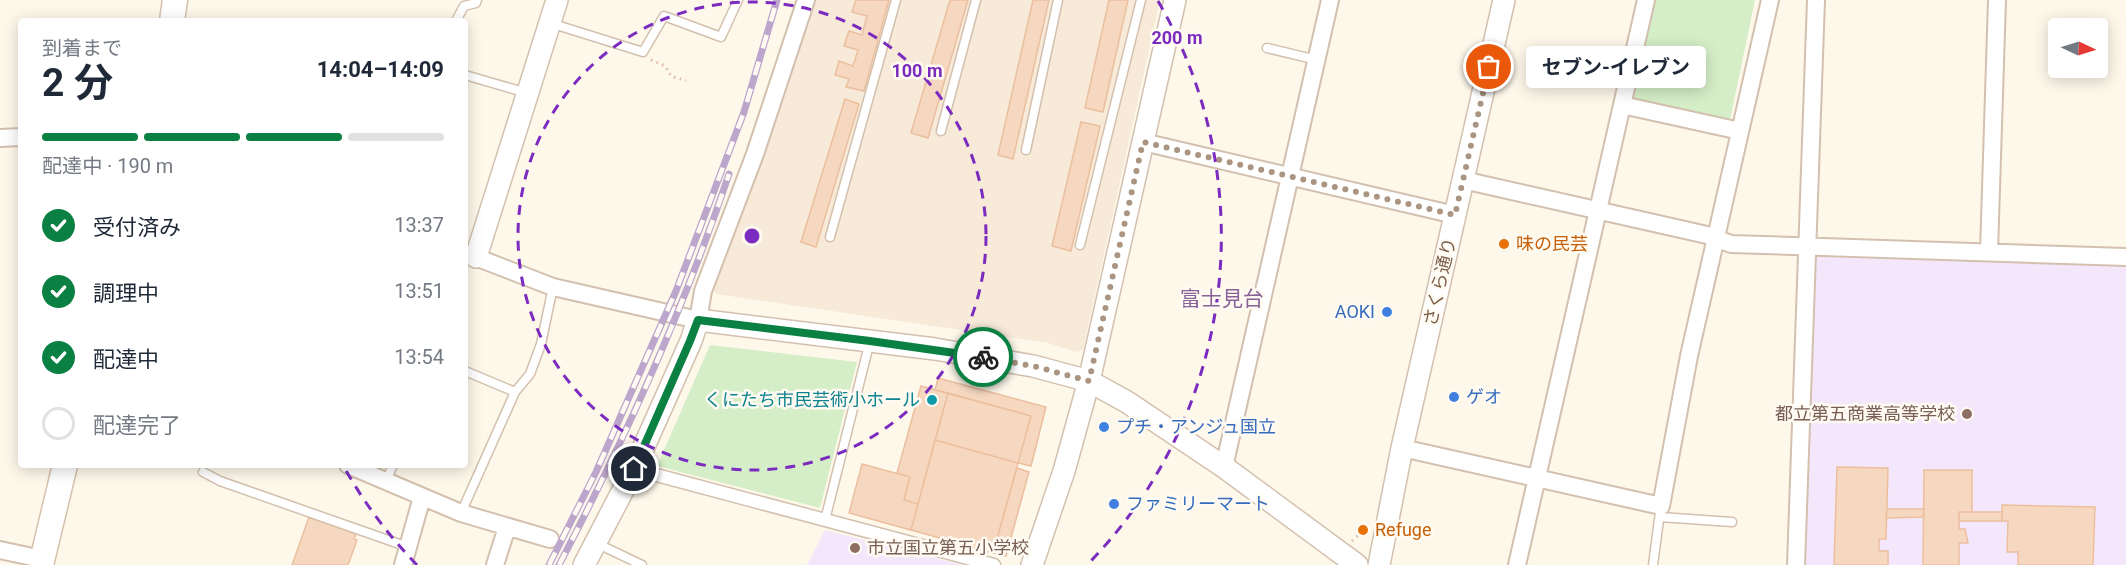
<!DOCTYPE html>
<html lang="ja">
<meta charset="utf-8">
<style>
:root{--surface:#fff;--page:#f6f6f7;--text:#1f2937;--muted:#747a83;--line:#e0e1e3;--accent:#0b8043}
body{margin:0;font-family:Roboto,"Noto Sans JP",sans-serif;background:var(--page);color:var(--text);height:100vh;display:flex;flex-direction:column;font-size:22px;white-space:nowrap}
*{box-sizing:border-box;margin:0}
p{font-size:20px;color:var(--muted)}
.icon{flex:none;width:33px;height:33px;fill:none;stroke:currentColor;stroke-width:2;stroke-linecap:round;stroke-linejoin:round}
.map{position:relative;flex:1;overflow:hidden}
.side{position:absolute;left:18px;top:18px;width:450px;height:450px;display:flex;flex-direction:column;background:var(--surface);border-radius:6px;box-shadow:0 3px 15px #0003}
.side>*{flex:none}
.needle{width:39px;rotate:94deg}
.controls{position:absolute;left:2048px;top:18px;display:grid;gap:12px}
.controls a{display:grid;place-items:center;width:60px;height:60px;border-radius:6px;background:var(--surface);box-shadow:0 3px 15px #0003;font-size:30px}
.pin{position:absolute;display:grid;place-items:center;width:51px;height:51px;color:#fff;margin:-26px;border:3px solid #fff;border-radius:50%;box-shadow:0 2px 6px #0007}
.courier{position:absolute;display:grid;place-items:center;width:60px;height:60px;margin:-30px;border:4px solid #0b8043;border-radius:50%;background:#fff;color:#222;box-shadow:0 2px 8px #0007}
.bubble{position:absolute;height:42px;border-radius:6px;background:var(--surface);box-shadow:0 3px 15px #0003;font-size:20px;font-weight:700;line-height:42px;text-align:center}
.summary em{font-style:normal;font-weight:700}
.summary div{display:flex;flex-direction:column-reverse}
.summary{display:flex;align-items:center;justify-content:space-between;height:102px;padding:0 24px}
h1{font-size:39px;font-weight:700;line-height:45px}
.bar{display:grid;grid-template-columns:repeat(4,1fr);gap:9px 6px;align-content:center;height:72px;padding:0 24px}
.bar i{height:8px;border-radius:4px;background:var(--line)}
.bar .selected{background:var(--accent)}
.bar p{grid-column:span 4}
ol{padding:0 24px;list-style:none}
li{display:flex;align-items:center;gap:18px;height:66px}
li p{margin-inline-start:auto}
li .icon{padding:6px;border-radius:50%;background:var(--accent);color:#fff;stroke-width:4}
li:last-child{color:var(--muted)}
li i{width:33px;height:33px;border:3px solid var(--line);border-radius:50%}
.map>svg:first-child{display:block}
.residential{fill:#f7ead8}
.education{fill:#f5e7fb}
.green{fill:#d5eec7}
.building{fill:#f6d8c0;stroke:#ebbf9e;stroke-width:1.5}
.lines{fill:none;stroke-linecap:round;stroke-linejoin:round}
.service-casing{stroke:#d3c0ae;stroke-width:11}
.pedestrian-casing{stroke:#d3c0ae;stroke-width:15}
.minor-casing{stroke:#d3c0ae;stroke-width:20}
.tertiary-casing{stroke:#d3c0ae;stroke-width:24}
.secondary-casing{stroke:#d6c1ab;stroke-width:27}
.path{stroke:#ddbba1;stroke-width:3;stroke-dasharray:1.5 4.5;stroke-linecap:butt}
.service{stroke:#fff;stroke-width:8}
.pedestrian{stroke:#fff;stroke-width:12}
.minor{stroke:#fff;stroke-width:16}
.tertiary{stroke:#fff;stroke-width:21}
.secondary{stroke:#fff;stroke-width:24}
.rail-casing{stroke:#bca6cb;stroke-width:7}
.rail{stroke:#fffbf3;stroke-width:4.5;stroke-dasharray:14;stroke-linecap:butt}
.done{stroke:#aa9582;stroke-width:6;stroke-dasharray:0 10.8}
.route{stroke:#0b8043;stroke-width:8}
.ring{fill:none;stroke:#7b2cbf;stroke-width:3;stroke-dasharray:10 8}
.food-dot{fill:#e8710a;stroke:#fffbf3;stroke-width:2}
.shop-dot{fill:#3f7fe0;stroke:#fffbf3;stroke-width:2}
.culture-dot{fill:#0f9aa8;stroke:#fffbf3;stroke-width:2}
.education-dot{fill:#8d6e63;stroke:#fffbf3;stroke-width:2}
.labels{text-anchor:middle;stroke-width:5;stroke-linejoin:round;paint-order:stroke}
.food-label{font-size:18px;fill:#c56008;stroke:#fffbf3;text-anchor:start}
.street-label{font-size:18px;fill:#7d5f4a;stroke:#fffbf3}
.shop-label{font-size:18px;fill:#366cbe;stroke:#fffbf3;text-anchor:start}
.culture-label{font-size:18px;fill:#0d838f;stroke:#fffbf3;text-anchor:end}
.education-label{font-size:18px;fill:#785e54;stroke:#fffbf3;text-anchor:end}
.quarter-label{font-size:21px;fill:#896398;stroke:#fffbf3}
.centre{fill:#7b2cbf;stroke:#fffbf3;stroke-width:3}
.ring-label{font-size:18px;text-anchor:middle;font-weight:bold;fill:#7b2cbf;stroke:#fffbf3;stroke-width:5;stroke-linejoin:round;paint-order:stroke}
</style>
<div class="map">
<svg width="2126" height="565" viewBox="0 0 2126 565">
<rect width="100%" height="100%" fill="#fef8eb"/>
<path class="residential" d="M814,0H1160L1083,350L1077,352L1048,343L716,294L713,288L763,156Z"/>
<path class="education" d="M1820,253L2126,263V565H1803L1813,258Z
M825,530L963,565H807Z"/>
<path class="green" d="M1649,0H1755L1730,120L1627,97Z
M710,345L857,362L820,508L657,466Z"/>
<path class="building" d="M856,0H889L864,91L846,87L849,79L835,75L839,61L853,66L858,50L844,46L849,31L862,35L867,16L852,12Z
M950,0H968L928,138L911,133Z
M1033,0H1049L1013,159L998,155Z
M1109,0H1128L1103,112L1085,108Z
M845,99L859,104L816,247L801,242Z
M1081,122L1100,126L1071,251L1052,246Z
M938,378L1046,407L1031,466L1018,463L1031,416L935,390Z
M921,386L948,393L918,504L904,500L910,477L897,473Z
M948,393L1031,416L1018,463L935,440Z
M935,440L1018,463L993,553L911,530Z
M862,464L910,477L904,500L918,504L911,530L849,513Z
M1837,467L1888,468L1886,539H1879V551H1888V565H1834Z
M1017,468L1029,472L1006,556L993,553Z
M1924,470H1972V512H1959V529H1965L1968,543H1959V565H1923Z
M2002,505L2095,507L2093,565H2018V552H2007L2008,521H2002Z
M1887,509H1924V517L1886,518Z
M1959,512H2002V521H1959Z
M309,517L356,534L354,539L357,540L348,565H292Z"/>
<g class="lines">
<defs>
<path id="service" d="M456,21L464,6L476,3L477,0
M550,23L643,52L664,16L721,37L738,0
M1267,48L1317,60
M465,75L527,93
M941,131L976,0
M1026,150L1058,0
M830,237L896,0
M1080,245L1141,0
M465,371L515,392
M203,472L220,481L408,547
M386,481L393,465
M461,513L515,392L530,374L541,344L553,287
M1660,517L1732,522
M825,520L870,341
M596,543L642,565
M1653,565L1660,512"/>
<path id="pedestrian" d="M634,469L994,565"/>
<path id="minor" d="M1622,105L1740,131
M0,138L21,137
M1143,142L1455,215
M1463,180L1707,235L1731,244L2126,257
M1989,252L1997,0
M465,253L553,287L698,320L703,291L755,154L806,0
M1402,448L1661,506L1689,356L1770,0
M348,465L461,513L550,539
M1224,467L1330,0
M0,550L42,559
M403,565L422,497
M495,565L507,527
M1517,565L1646,0
M1796,565L1816,0"/>
<path id="tertiary" d="M476,257L557,0
M584,565L634,469L691,341L698,320L935,349L1033,366L1089,381L1127,402L1224,467L1357,565
M1032,565L1064,471L1089,381L1175,0
M1379,565L1402,448L1504,0"/>
<path id="secondary" d="M172,21L175,0
M41,565L65,465"/>
</defs>
<use href="#service" class="service-casing"/>
<use href="#pedestrian" class="pedestrian-casing"/>
<use href="#minor" class="minor-casing"/>
<use href="#tertiary" class="tertiary-casing"/>
<use href="#secondary" class="secondary-casing"/>
<path class="path" d="M651,60L665,66L671,76L686,81
M1352,541L1369,525"/>
<use href="#service" class="service"/>
<use href="#pedestrian" class="pedestrian"/>
<use href="#minor" class="minor"/>
<use href="#tertiary" class="tertiary"/>
<use href="#secondary" class="secondary"/>
<defs>
<path id="rail" d="M549,565L596,472L676,291L744,112L777,0
M559,565C625,439 684,309 729,174"/>
</defs>
<use href="#rail" class="rail-casing"/>
<use href="#rail" class="rail"/>
</g>
<g class="lines">
<path class="done" d="M983,357L1033,366L1089,381L1143,142L1455,215L1489,67"/>
<path class="route" d="M634,469L690,341L698,320L870,341L983,357"/>
</g>
<g class="ring">
<circle cx="752" cy="236" r="234"/>
<path d="M417 565A469 469 0 0 1 344 467M1158 1A469 469 0 0 1 1087 565"/>
</g>
<g class="food-dot">
<circle cx="1504" cy="244" r="6"/>
<circle cx="1363" cy="530" r="6"/>
</g>
<g class="shop-dot">
<circle cx="1387" cy="312" r="6"/>
<circle cx="1454" cy="397" r="6"/>
<circle cx="1104" cy="427" r="6"/>
<circle cx="1114" cy="504" r="6"/>
</g>
<circle class="culture-dot" cx="932" cy="400" r="6"/>
<g class="education-dot">
<circle cx="1967" cy="414" r="6"/>
<circle cx="855" cy="548" r="6"/>
</g>
<g class="labels">
<g class="food-label">
<text x="1516" y="250">味の民芸</text>
<text x="1375" y="536">Refuge</text>
</g>
<g class="street-label">
<text transform="translate(1440 282) rotate(-77)" y="6">さくら通り</text>
</g>
<g class="shop-label">
<text x="1375" y="318" text-anchor="end">AOKI</text>
<text x="1466" y="403">ゲオ</text>
<text x="1116" y="433">プチ・アンジュ国立</text>
<text x="1126" y="510">ファミリーマート</text>
</g>
<g class="culture-label">
<text x="920" y="406">くにたち市民芸術小ホール</text>
</g>
<g class="education-label">
<text x="1955" y="420">都立第五商業高等学校</text>
<text x="867" y="554" text-anchor="start">市立国立第五小学校</text>
</g>
<g class="quarter-label">
<text x="1222" y="306">富士見台</text>
</g>
</g>
<circle cx="752" cy="236" r="9" class="centre"/>
<g class="ring-label">
<text x="1177" y="44">200 m</text>
<text x="917" y="77">100 m</text>
</g>
</svg>
<div class="controls">
<a><svg class="needle" viewBox="-14 -14 28 28"><path d="M0-13l5 13h-10z" fill="#e53935"/><path d="M0 13l5-13h-10z" fill="#747a83"/></svg></a>
</div>
<div class="pin" style="left:1489px;top:67px;background:#ea580c"><svg class="icon" aria-label="bag" viewBox="0 0 24 24"><path d="M5 8h14l-1 12H6zM9 8a3 3 0 0 1 6 0"/></svg></div>
<div class="pin" style="left:634px;top:469px;background:#1f2937"><svg class="icon" aria-label="home" viewBox="0 0 24 24"><path d="M3 11l9-7 9 7M6 9v11h12V9"/></svg></div>
<div class="courier" style="left:983px;top:357px"><svg class="icon" aria-label="bike" viewBox="0 0 24 24"><circle cx="6" cy="16" r="4"/><circle cx="18" cy="16" r="4"/><path d="M6 16l4-8h5l3 8M10 8l3 8H6M13 5h3"/></svg></div>
<div class="bubble" style="left:1526px;top:46px;width:180px">セブン-イレブン</div>
<section class="side">
<div class="summary"><div><h1>2 分</h1><p>到着まで</p></div><em>14:04–14:09</em></div>
<div class="bar"><i class="selected"></i><i class="selected"></i><i class="selected"></i><i></i><p>配達中 · 190 m</p></div>
<ol>
<li><svg class="icon" aria-label="check" viewBox="0 0 24 24"><path d="M5 12l5 5 9-10"/></svg>受付済み<p>13:37</p></li>
<li><svg class="icon" aria-label="check" viewBox="0 0 24 24"><path d="M5 12l5 5 9-10"/></svg>調理中<p>13:51</p></li>
<li><svg class="icon" aria-label="check" viewBox="0 0 24 24"><path d="M5 12l5 5 9-10"/></svg>配達中<p>13:54</p></li>
<li><i></i>配達完了</li>
</ol>
</section>
</div>
